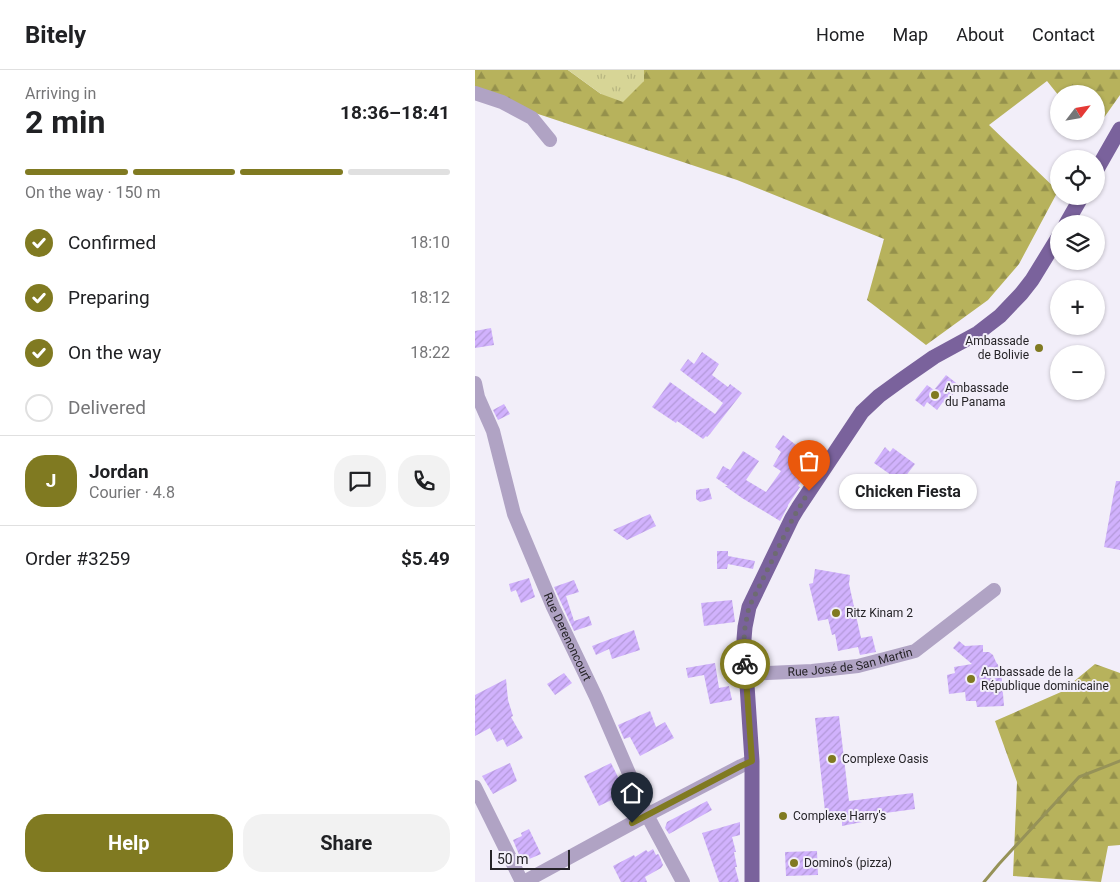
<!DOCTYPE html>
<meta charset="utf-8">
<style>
:root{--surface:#fff;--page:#f2f2f2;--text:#202124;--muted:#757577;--line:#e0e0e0;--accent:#807a21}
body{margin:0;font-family:Roboto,sans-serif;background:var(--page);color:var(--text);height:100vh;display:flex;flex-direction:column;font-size:19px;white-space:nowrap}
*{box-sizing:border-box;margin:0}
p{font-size:16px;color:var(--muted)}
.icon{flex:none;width:28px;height:28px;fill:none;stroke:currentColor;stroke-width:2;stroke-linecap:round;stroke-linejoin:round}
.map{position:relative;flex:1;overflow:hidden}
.details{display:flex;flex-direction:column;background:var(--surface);width:475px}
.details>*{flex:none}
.needle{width:32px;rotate:59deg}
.buttons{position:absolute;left:575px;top:15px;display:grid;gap:10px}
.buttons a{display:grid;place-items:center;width:55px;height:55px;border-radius:50%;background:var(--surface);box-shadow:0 1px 4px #0004;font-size:25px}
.scale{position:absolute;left:15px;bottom:12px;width:80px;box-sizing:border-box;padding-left:5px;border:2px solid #262428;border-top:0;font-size:14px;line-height:18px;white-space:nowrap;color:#262428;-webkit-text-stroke:4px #f2eef9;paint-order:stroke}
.pin{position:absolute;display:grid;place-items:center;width:42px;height:42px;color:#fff;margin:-51px -21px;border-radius:50% 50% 50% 0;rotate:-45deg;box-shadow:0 0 5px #0007}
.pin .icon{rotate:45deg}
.courier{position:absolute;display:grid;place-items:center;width:50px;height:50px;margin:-25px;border:4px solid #807a21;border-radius:50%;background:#fff;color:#222;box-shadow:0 1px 6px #0007}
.bubble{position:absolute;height:35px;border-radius:18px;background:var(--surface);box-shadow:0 1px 4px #0004;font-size:16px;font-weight:700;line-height:35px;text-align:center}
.head em{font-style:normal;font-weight:700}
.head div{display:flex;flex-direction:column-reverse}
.head{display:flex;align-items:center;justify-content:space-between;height:85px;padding:0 25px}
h1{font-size:32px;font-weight:700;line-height:38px}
.bar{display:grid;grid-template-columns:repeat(4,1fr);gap:8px 5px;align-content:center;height:60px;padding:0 25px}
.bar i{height:6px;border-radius:4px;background:var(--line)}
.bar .selected{background:var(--accent)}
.bar p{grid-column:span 4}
.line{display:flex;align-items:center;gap:12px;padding:0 25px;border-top:1px solid var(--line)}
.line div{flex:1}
.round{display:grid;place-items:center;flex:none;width:52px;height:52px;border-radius:20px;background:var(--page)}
ol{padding:0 25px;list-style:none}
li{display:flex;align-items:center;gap:15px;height:55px}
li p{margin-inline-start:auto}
li .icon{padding:5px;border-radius:50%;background:var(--accent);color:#fff;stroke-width:4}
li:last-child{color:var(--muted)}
li i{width:28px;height:28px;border:2px solid var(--line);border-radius:50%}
.cta{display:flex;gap:10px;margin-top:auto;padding:10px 25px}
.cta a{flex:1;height:58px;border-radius:20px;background:var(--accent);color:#fff;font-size:20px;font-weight:700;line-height:58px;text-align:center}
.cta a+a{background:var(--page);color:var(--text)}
header{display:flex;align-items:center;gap:30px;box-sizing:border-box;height:70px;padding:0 25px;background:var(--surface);border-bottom:1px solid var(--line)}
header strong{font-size:24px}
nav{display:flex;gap:28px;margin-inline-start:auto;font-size:18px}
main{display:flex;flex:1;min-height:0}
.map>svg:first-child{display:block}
.forest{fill:url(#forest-firs)}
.park{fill:url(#park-tufts)}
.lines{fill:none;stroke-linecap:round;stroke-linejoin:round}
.stream{stroke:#969258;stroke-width:3}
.building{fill:url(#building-hatch)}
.minor{stroke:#b0a3c4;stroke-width:14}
.major{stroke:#7a629c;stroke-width:15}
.done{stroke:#6d6b71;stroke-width:5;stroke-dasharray:0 9}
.route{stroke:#807a21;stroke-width:6}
.poi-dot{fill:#807a21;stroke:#f2eef9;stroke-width:2}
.labels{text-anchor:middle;stroke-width:4;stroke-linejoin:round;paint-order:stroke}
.poi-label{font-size:12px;fill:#262428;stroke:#f2eef9;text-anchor:start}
.street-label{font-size:12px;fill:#262428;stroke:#f2eef9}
</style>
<header>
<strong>Bitely</strong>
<nav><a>Home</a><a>Map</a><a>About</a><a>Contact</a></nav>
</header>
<main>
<section class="details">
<div class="head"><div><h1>2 min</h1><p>Arriving in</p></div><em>18:36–18:41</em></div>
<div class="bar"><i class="selected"></i><i class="selected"></i><i class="selected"></i><i></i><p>On the way · 150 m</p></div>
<ol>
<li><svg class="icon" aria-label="check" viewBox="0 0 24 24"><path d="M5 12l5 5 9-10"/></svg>Confirmed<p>18:10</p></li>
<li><svg class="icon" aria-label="check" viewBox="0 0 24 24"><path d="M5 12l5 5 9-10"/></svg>Preparing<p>18:12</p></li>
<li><svg class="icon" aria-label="check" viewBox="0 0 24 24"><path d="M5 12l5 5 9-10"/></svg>On the way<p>18:22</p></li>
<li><i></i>Delivered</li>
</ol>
<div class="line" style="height:90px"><b class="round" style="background:var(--accent);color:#fff">J</b><div><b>Jordan</b><p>Courier · 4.8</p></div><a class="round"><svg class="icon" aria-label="chat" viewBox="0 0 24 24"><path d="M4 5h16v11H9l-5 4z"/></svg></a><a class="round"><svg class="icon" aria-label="phone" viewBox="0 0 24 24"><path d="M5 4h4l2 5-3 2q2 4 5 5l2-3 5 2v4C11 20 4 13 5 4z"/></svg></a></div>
<div class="line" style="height:65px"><div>Order #3259</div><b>$5.49</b></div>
<div class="cta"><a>Help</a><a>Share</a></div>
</section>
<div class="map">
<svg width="645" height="812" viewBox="0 0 645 812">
<defs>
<pattern id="forest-firs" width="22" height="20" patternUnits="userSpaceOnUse" patternTransform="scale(1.25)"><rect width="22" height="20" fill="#b7b25c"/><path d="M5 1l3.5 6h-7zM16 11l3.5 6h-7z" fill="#95914c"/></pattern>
<pattern id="park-tufts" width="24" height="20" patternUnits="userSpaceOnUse" patternTransform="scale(1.25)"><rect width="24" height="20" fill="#d7d596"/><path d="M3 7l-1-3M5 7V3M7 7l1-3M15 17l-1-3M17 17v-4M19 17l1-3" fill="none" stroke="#b8b781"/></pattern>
<pattern id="building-hatch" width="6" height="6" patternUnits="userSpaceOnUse" patternTransform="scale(1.25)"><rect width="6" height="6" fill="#d1b2fd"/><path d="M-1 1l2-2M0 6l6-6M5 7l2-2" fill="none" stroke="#b399d9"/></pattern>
</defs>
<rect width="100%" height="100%" fill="#f2eef9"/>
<path class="forest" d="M0,0H93L126,24L169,11V0H645V25L621,59V24H584V26L572,11L514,55L583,121L544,194L513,230L451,275L392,230L409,169L262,110L0,23Z
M620,594L645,603V775L633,776L626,812L538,806L542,712L520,651L586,622Z"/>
<path class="park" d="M93,0H169V11L148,32L126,24Z"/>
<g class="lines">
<path class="stream" d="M509,812L524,794L604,707L645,691"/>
</g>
<path class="building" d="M16,258L19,275L0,278V261Z
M227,282L244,294L237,305L253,317L255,314L267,323L235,364L232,367L231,366L228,369L202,351L201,353L177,337L195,312L240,344L248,333L205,300L213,289L219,294Z
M471,305L485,316L470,334L468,332L462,340L452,332L449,337L440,330L452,315L459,320Z
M29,334L35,344L23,350L18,340Z
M308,365L325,378H324L342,390L323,416L325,417L313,435V436L305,451L267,428L250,416H253L241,408L248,396L255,400L268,381L284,391L271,410L291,422L306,401L298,396L306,382L300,377Z
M410,377L415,382L418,378L440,394L426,412L399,393Z
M641,411H645V480L629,477Z
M234,418L237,429L225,432L221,429V420Z
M175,444L181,456L152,470L138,460Z
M242,481H253V486L280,491L278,499L253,494L252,499H242Z
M340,499L375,505L374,514L386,568L397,566L401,582L385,585L383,577L363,581L360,564L357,565L353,549L343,551L334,514L338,513Z
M54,508L60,527L46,533L41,520L36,522L34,514Z
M99,510L104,522L91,526L99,551L114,546L117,555L99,561L79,517Z
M257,530L260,552L229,556L226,533Z
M159,560L165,580L137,589L134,579L121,585L117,576Z
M484,571L490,576L508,575V582H514L518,585L521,592L526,599L529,636L502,637L501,631H491L490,622L474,624L472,605L480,603L479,597L497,594L478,578Z
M240,593L244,618L254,616L257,630L235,634L229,605L213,608L211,598Z
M89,603L97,613L80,625L72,614Z
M31,609L33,630L38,646L36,647L48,668L32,677L28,669L22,672L15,658L0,666V625Z
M175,641L181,657L190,652L199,668L165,686L155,667L149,669L143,655Z
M364,646L374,731L438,723L440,739L388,746L387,752L367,756V749L351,751L340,648Z
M35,693L42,711L18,724L7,706Z
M136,693L151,723L124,736L109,706Z
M232,731L237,740L194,764L190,758L192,752Z
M265,752V765L257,767L261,782H259L262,797H260L264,812H244L227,763Z
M54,759L66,784L47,792L38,770L47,766L46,763Z
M178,779L181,785L183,784L184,785L188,795L186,798L170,807L172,812H146L138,796L159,785L160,787L171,780L173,782Z
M342,781L343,805L311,806L310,782Z"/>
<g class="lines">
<g class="minor">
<path d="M0,23L27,32L57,48L75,70"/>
<path id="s1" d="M0,313L3,327L18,361L39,444L78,537L121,627L172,745L208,812"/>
<path id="s2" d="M270,604L337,601L383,596L440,581L519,520"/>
<path d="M0,717L47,812"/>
<path d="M49,812L172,745L266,696L277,691"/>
</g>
<path class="major" d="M621,101L645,59
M591,154L607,126
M277,812V691L269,569L270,557L274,537L317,448L323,438L387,342L404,326L426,310L459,287L503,263L525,246L546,224L557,210L584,166"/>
</g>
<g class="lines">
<path class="done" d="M270,594L269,569L270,557L274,537L318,448L334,421"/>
<path class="route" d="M157,753L266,696L277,691L270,594"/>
</g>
<g class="poi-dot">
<circle cx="564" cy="278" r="5"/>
<circle cx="460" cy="325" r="5"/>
<circle cx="361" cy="543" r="5"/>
<circle cx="496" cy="609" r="5"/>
<circle cx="357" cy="689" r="5"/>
<circle cx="308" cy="746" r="5"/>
<circle cx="319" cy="793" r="5"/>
</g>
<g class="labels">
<g class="poi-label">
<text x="554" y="275" text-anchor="end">Ambassade<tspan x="554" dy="14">de Bolivie</tspan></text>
<text x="470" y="322">Ambassade<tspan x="470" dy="14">du Panama</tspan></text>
<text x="371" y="547">Ritz Kinam 2</text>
<text x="506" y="606">Ambassade de la<tspan x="506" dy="14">République dominicaine</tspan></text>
<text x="367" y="693">Complexe Oasis</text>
<text x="318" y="750">Complexe Harry's</text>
<text x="329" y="797">Domino's (pizza)</text>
</g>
<g class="street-label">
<text dy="4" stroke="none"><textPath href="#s1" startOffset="271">Rue Derenoncourt</textPath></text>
<text dy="4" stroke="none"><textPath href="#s2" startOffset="106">Rue José de San Martin</textPath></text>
</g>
</g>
</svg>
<div class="buttons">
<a><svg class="needle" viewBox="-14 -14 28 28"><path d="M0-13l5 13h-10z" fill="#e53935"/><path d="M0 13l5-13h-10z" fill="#757577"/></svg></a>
<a><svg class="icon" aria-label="locate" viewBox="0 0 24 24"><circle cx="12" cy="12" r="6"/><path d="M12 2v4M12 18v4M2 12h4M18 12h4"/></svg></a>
<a><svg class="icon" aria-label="layers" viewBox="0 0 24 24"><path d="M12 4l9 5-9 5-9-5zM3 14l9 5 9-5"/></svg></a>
<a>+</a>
<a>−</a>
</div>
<div class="scale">50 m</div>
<div class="pin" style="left:334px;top:421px;background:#ea580c"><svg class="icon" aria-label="bag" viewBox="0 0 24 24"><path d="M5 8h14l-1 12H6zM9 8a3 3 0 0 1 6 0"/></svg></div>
<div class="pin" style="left:157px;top:753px;background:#1f2937"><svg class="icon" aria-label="home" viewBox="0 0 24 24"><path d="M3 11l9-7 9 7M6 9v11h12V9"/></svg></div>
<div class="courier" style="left:270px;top:594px"><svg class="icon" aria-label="bike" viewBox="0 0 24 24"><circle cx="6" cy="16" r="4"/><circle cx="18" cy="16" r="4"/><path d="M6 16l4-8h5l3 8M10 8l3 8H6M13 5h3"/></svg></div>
<div class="bubble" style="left:364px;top:404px;width:138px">Chicken Fiesta</div>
</div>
</main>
